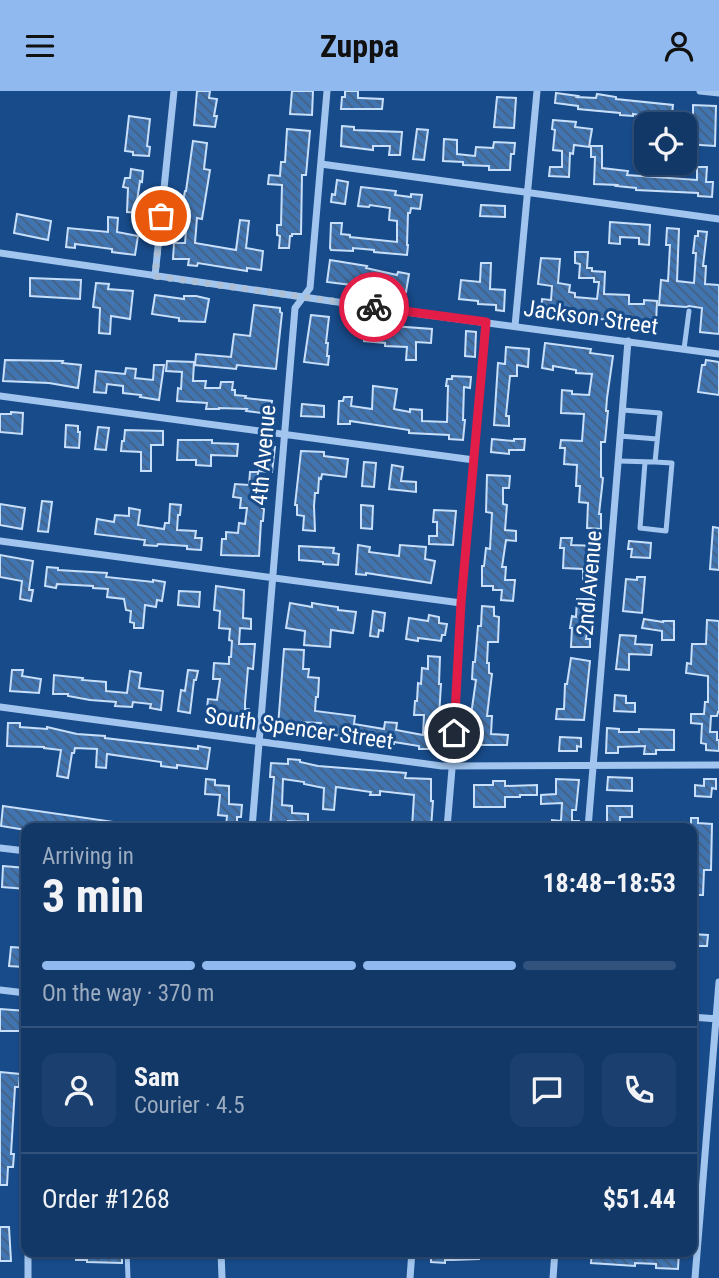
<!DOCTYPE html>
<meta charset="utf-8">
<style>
:root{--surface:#123868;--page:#1b3f6e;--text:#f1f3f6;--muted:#9cacc0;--line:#31527c;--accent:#90b9f0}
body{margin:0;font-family:"Roboto Condensed",sans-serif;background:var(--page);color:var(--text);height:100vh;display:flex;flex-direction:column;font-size:26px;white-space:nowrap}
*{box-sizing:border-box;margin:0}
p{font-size:23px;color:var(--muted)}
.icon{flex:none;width:38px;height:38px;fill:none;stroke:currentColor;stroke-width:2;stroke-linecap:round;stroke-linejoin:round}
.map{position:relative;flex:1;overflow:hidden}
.details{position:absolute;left:21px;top:732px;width:676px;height:434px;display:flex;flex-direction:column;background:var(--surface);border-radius:14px;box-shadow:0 2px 5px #0004,0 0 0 2px var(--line)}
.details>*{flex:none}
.controls{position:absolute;left:634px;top:21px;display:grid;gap:14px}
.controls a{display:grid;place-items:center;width:63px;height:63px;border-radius:14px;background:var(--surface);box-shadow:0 2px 5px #0004,0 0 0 2px var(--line);font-size:35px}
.pin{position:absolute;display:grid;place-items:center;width:60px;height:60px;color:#fff;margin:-30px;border:4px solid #fff;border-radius:50%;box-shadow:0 2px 7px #0007}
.courier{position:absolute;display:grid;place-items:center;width:70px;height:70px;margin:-35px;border:5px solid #e11d48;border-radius:50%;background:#fff;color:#222;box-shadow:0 2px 9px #0007}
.head em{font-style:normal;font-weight:700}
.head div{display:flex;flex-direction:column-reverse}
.head{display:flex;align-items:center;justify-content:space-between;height:119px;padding:0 21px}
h1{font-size:46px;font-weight:700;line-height:52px}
.bar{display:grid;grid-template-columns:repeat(4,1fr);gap:10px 7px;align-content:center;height:84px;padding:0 21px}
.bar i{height:9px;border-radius:5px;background:var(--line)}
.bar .selected{background:var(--accent)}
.bar p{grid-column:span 4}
.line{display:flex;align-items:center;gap:18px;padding:0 21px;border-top:2px solid var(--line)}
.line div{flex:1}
.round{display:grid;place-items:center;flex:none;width:74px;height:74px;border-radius:14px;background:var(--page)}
header{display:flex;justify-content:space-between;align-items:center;height:91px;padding:0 21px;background:var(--accent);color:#111;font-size:32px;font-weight:700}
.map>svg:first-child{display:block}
.building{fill:url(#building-back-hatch);stroke:#c7dffa;stroke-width:2}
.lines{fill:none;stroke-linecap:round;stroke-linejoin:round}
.service{stroke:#a1c5ee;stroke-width:5}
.minor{stroke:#a1c5ee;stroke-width:7}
.done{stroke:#aec0d6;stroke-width:7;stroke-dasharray:0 12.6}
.route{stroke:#e11d48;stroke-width:9}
.labels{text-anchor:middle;stroke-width:6;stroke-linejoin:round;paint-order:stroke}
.street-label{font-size:23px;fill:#fff;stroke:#184b8a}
</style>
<header><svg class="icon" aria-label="menu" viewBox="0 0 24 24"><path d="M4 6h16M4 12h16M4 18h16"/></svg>Zuppa<svg class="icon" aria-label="person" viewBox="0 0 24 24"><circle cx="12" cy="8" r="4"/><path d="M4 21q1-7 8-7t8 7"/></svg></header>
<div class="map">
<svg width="719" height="1187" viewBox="0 0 719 1187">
<defs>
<pattern id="building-back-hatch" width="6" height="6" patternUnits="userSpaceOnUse" patternTransform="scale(1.75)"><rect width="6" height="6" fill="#4175b2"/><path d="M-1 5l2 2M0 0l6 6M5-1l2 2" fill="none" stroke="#46607f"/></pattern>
</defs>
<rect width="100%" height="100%" fill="#184b8a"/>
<path class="building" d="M197,0H210L209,7L217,8L214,25H217L215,36L194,34Z
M292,0H313L312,24L290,23Z
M345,0H358V7H360L383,8L382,18H341L342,6H345Z
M556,2L578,5L577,6L596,7L597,3L616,6V8L673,14L672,23L693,24V14L716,15L715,55L685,53L686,34L684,33H649L650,26L633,23V25L620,24V22L578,18V15L555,12Z
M497,6L516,7L514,37L494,36Z
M129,25L150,28L147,55L150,56L149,65L133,64V61L125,60Z
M553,29L576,31L575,36L592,38L589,56L574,54L573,63L570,62L569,86L549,85L550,76H562V60L553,59L555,39L552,38Z
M342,35L354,36V39L402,41L400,64H389L390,55H373V59L341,55Z
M287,38L310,40L306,84H302L301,143H292V145H290L289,157H279L280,145L277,144V134H281L282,94L268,93L269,84L280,85L281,71H285Z
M417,38L428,39L424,69L413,68Z
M444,48L457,49V63L475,65L476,56L493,57L494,51L515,52L514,63H511L510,79H489V75L463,74V71L443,70Z
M193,50L207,52L204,78L210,79L202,128L197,127L195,152L236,159L240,129L249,130L246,157L263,160L261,179L247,177V180L198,172L197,175L188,174L189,168H173L174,152H185L187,126L180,125L185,100H186Z
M591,55H602V77L628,80L627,84L697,89V76H707L706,91H713L712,106L698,105V102L636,99V97L616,95L617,94L594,93L595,66H591Z
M131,78L143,80L142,91L140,90L137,110H141V122L127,121L128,97L123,96L125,87H130Z
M337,89L348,91L345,113L331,111L332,103L335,104Z
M361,96L396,100L395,104L411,106V103L422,104L420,118L411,117L410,122H408L407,154H408L407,164L374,161V159L353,157V160L331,159L330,157L331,132H342L341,143L350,144V146L397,151V130L389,129L390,117L370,114L369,116L358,115Z
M481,114L505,115V126L480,125Z
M17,123L51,130L48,149L14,142Z
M108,126L118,127L117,141L138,145L135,164L112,161V158L75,153V157L66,156L68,137L108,141Z
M610,131L650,134L649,154L639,153V147L620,146V153L609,152Z
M667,137L679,138L677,190L694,192L696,162H693L695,145H698V140L707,141L703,175H706L705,193L719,194V243L700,241L702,217L689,215L686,216L659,214L661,189L668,190L670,154H666Z
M575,161H588L587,177H592V180L605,181L604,203L629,204V213H644V209L657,210L656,234H632V227L606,226V229L595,227V226L541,222L542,208L551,209L552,195L538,193L541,167L560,168L558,192L570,194L569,201L575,202V206L597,208L599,191H594V187H579L580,173L575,172Z
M330,169L367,175L366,177L397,184L398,181L409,183L406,201L364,193L363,198L351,196V194L327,191Z
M481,172H491L490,198L505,199L504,220L496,219V214L478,213V210L459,208L461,189L480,191Z
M30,187L81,189L80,208L30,205Z
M96,192L109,193L108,198L133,200L130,228L111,225L110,243L99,242L100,217L93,216Z
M155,204L184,208V205H196L209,208L205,231L179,230V227L152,223Z
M254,214L280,217V221L282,222L276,278L237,274L236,278L195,274L196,263L231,266L234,243L250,245Z
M311,224L329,226L326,252H328L327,265H329L328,274L304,271Z
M366,233L432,238L431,252L416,251V269H406L407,256L385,255V252L364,250Z
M466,240L476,241L475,266L465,265Z
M545,252L591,258L590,262L613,265L607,307L606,320H608L605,351H601V386L603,387L599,423H601V438L587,437L588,412L579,411L580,395H576L577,374L564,373L565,357H560L561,349L582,350L584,323L561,322L562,299L572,300V303L589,304L592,283L576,282V279L553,275V279L542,277Z
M506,256L529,258L528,276L517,274V285H510L506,325H509V335L494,334L498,272L505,273Z
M5,269L63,270L62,272L81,274L78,297L49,292L3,290Z
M706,269L719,271V304L698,301L702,274H705Z
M167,270L194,271L193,290H206L205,297H220L221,291H233L232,299H235V304L246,305L245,307L272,310L270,323L246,320L247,318L219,317V318H206L207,312L177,310L178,297L181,298L182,281L166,280Z
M154,274H164L159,309L140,306L141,304L123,302V295L107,293L106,302L94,301L96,280L125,283L126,277L136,278L135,287L153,289Z
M452,285L471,286L470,297L464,296L463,329H465L463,349L449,348V344L409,342V339L350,330V333H338L339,310H343L344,306H352L351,315L372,318L373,295L397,298L394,318L410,321V318L422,319V330L447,331L448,295H446L447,288H452Z
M302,313L324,315V326L301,325Z
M11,321L23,322L22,343L0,341V323H11Z
M66,334L78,335V341H80L79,357L65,356Z
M98,336L109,337L106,359L95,358Z
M125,339L163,340V354H151V380H141V361L121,360L122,350H124Z
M492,348L514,350V348H525L524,359H509V363L491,361Z
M178,349H212V352L238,353L237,365L211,364V375L196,374V369H177Z
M263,355L275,356L272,381L259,380Z
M301,360L324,361V365L348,368L346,386L322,383L321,388L319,387L318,402H315L314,415L315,440L303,439L304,425L297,424V414H295Z
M364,371L376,372L374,396L362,395Z
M392,374L403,376L401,390L416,391V401L389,398Z
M250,381H258L257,395L265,396L262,417L264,418L263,430H261L259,465L221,464L222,448H226V441L238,442L239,432L245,433L247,417H240L241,407L233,406L235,393L249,394Z
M487,384L510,385L509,397H503V413L507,414L505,439L516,440V450L506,449L502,476H506L505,489H515L513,510L501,509L502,499H493V495H482V475H484L486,457L490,458L492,422L486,421Z
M42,410L52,411L48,441L38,440Z
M0,413L25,417L22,438L0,434Z
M170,413L181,414L180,424H178L177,439L196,440L195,447H202L201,459L187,458V455L158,453L157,455L144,454L145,449L95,443L97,428L114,431L115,424L129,425V417L140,419L138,434L164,438L165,432H169Z
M361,414L373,415L372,438L361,437Z
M434,419L456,420L453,454L429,453V445H437V431H433Z
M713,436L719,437V479L710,478Z
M561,447H572L571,454L597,455L596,489H583V478L563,477L564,457H560Z
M629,450L651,452L650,467L631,466L632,458H628Z
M358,454L370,456L369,461L399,465L400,454L426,456L425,468L435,470L431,492L366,482V484L356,483Z
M299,455L334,457L333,462L339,463L338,474L323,473V471L299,469Z
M0,464L33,470L29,499H33L31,510L20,508L22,490L0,486Z
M47,476L58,477V479L107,482L106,486L153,491V489L165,491L162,510L157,509L156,516L145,514L143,537H134V532L130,531L131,520L126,519L124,508L107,506L108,498L93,497V495L57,493L56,497L45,495Z
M637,486H645L642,522L623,520L626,488L637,489Z
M216,495L244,499L243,527L251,528V538L240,537L239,553H255L253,578L248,577L245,612V618H249L248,632L206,627L208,608L217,609L220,588H213L214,572L229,573V566H231L232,550L229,549L230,538L219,537L220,520L214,519Z
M179,500L200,501L199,516L178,514Z
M577,508H594L593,523H590L586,548H590V556H571L572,537H570L572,525L576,526Z
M290,512L312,516V512L324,514L338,516V519L356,521L353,542L331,539L330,556L304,554L305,540L286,537Z
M482,515L494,516V525L499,526L498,551H488L487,572H489V582L492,583L487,625H492L491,643L508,644L507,654H466L468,624H471L476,589L472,588L473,571H475L478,535H481Z
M373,520L385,522L383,540L379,539L378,546L370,545Z
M429,524L439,526V532L447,533L445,544H442L441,550L418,547V550L406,548L409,527L428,530Z
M644,528L663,531V530H674V549H662V540L642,537Z
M707,529L719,530V621H718L717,625H711L710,641H717V649H719V660L706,659V653L701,652L702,633L691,632V623H704L705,611H708V585L686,582L687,572L691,573L692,553H706Z
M620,544L636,545L635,553L652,554L651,564L629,563V579L616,578Z
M284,558L304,559L303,578H309L308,586L319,587L318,606H316L315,620L355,625L354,633L384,638L385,631L397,632L396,639L423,644L424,624H414L415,610H417L418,592L421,593L422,577L428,578V565L440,566L439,593H441L437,658H419V655L394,651V653L372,651L362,648L319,642L321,632L297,631L296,636L278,635Z
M571,567L590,570L584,629L556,628L557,618H564L565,593H567Z
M12,579H23L22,585L41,588L39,602L10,600Z
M188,579L198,580L196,589H194L190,622L178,620L181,599L185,600Z
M130,580L141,582L139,597L163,600L161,619L150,617L151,613L133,611L132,616L115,615L116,611L90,609L68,605V603H53L54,584L83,587L82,589L106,591V600L127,602Z
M615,604L626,605V612H635V621L614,620Z
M8,632H20V636L47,638V636L77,643L105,645V647L198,658V655L210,657L207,678L177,674V677L161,675V671L107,663L106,677L96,676L97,658L75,657L74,662H72L68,687L57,685L61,659L44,657V656L7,655Z
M607,637L619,638V641H639V638L674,639V659H656V663H644L645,655L618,656V662H606Z
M560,646L581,647V656L577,655V660H559Z
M288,668L300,669V671L318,675L394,681L406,682L405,687L431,688V710H433L431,737H412L414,704L380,700V704H370L371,701L336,696L334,719L323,718L324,697L304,693V691L283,688L282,714L292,715V722L308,723V731L288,730V737H270L274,686H270L271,672L288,673Z
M608,686L632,687V700L607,699Z
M206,688L215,689V694L229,695V713L242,714L241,726H237V736H226L227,725L218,724L220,704L205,703Z
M556,688L579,689L576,719H572V730H579V737H552V729L561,730L562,712L541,713V704L556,703Z
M704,688H716V698L712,697L711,706L695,705V694L704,695Z
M493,690H505V695L537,694V704H520V706H505V716H474V694H493Z
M3,715L121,732L120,737H26V739L1,735Z
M607,715H632V726H620V737H607Z
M691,727H698V732L712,733L711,779H704L703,804H698L697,822H691Z
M3,775L26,777V798L2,796Z
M691,843L708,844L707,855H698V873H691Z
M11,856L24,857L23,876L9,875Z
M0,918L26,920L25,940H0Z
M0,981L20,983L19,996H15L11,1063H14L13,1076H8L7,1094H0Z
M0,1136H9L11,1170H0Z
M76,1160H122V1172L87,1171V1169H76Z
M431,1160H479V1168L453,1169H445V1172L431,1171Z
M592,1160H679L678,1178L656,1177V1173L635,1172V1175L591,1172Z"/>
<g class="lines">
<path class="service" d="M684,258L689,220
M620,345L657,348
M618,370L655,371L660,322L623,319
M645,371L640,437L666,440L672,372L655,371
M127,1160L128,1187"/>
<path class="minor" d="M700,0L719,2
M321,73L719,128
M0,162L413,222L719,263
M155,185L174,0
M515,235L537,0
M0,305L474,369
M0,450L461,512
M0,616L442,675L719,674
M252,737L295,217L310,197L327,0
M447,737L453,666L461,512L486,231
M588,737L628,250
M0,757L26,760
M0,899L26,902
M691,926L718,928
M221,1160L222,1187
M28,1187V1160
M410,1187L412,1160
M553,1187L555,1160
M695,1187L719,891"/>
</g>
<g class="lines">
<path class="done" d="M161,125L155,185L374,216"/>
<path class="route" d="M374,216L486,231L461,512L454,642"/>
</g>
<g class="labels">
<g class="street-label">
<text transform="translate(591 226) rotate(8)" y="8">Jackson Street</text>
<text transform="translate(263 364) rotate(-85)" y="8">4th Avenue</text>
<text transform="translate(589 492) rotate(-85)" y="8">2nd Avenue</text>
<text transform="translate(299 637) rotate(8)" y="8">South Spencer Street</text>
</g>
</g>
</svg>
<div class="controls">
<a><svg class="icon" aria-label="locate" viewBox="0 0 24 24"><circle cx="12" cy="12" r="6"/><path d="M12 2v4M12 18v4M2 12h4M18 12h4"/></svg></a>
</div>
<div class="pin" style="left:161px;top:125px;background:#ea580c"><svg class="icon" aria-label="bag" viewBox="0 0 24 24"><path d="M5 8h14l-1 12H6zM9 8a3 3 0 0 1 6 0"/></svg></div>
<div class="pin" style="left:454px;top:642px;background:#1f2937"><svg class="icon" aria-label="home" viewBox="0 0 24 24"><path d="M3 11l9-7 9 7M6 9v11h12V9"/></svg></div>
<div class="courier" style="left:374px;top:216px"><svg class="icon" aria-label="bike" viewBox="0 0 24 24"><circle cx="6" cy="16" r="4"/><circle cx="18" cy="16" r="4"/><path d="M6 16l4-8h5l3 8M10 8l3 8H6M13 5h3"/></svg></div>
<section class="details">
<div class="head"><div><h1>3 min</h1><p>Arriving in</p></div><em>18:48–18:53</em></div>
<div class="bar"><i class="selected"></i><i class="selected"></i><i class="selected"></i><i></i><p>On the way · 370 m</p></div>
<div class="line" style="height:126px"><a class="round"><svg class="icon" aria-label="person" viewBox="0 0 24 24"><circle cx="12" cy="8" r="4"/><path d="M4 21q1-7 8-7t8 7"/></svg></a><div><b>Sam</b><p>Courier · 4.5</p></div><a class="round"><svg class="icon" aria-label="chat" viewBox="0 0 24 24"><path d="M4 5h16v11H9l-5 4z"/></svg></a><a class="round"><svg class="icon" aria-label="phone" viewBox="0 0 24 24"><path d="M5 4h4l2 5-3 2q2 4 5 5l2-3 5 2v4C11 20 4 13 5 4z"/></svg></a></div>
<div class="line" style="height:91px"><div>Order #1268</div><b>$51.44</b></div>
</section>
</div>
